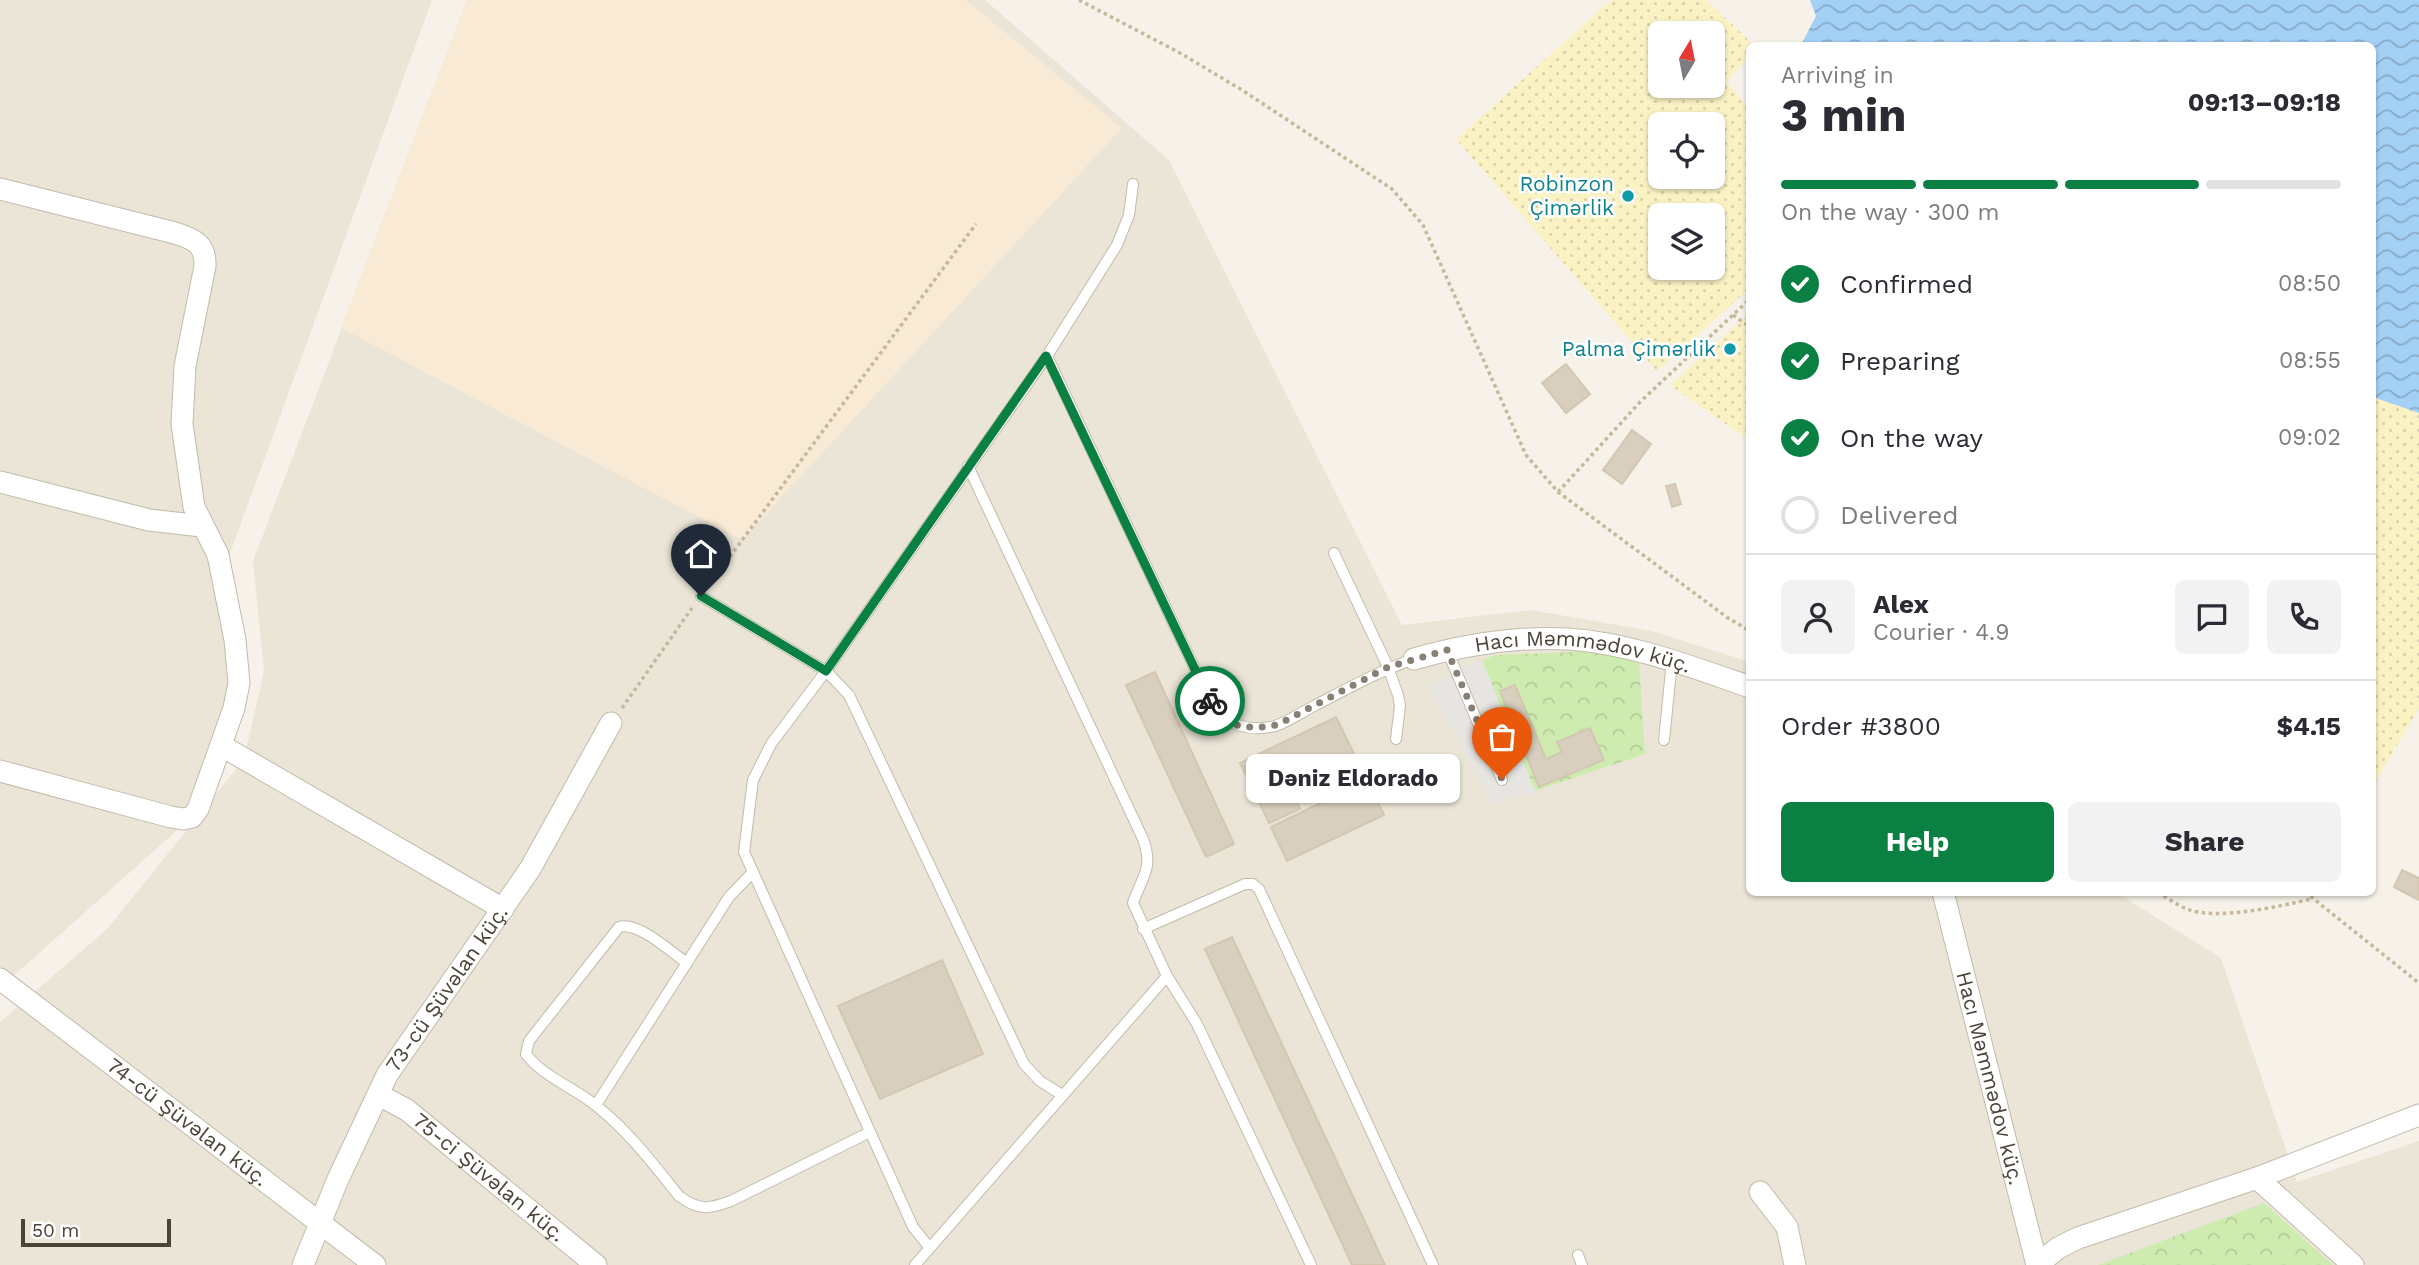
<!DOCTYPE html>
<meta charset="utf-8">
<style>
:root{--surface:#fff;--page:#f2f2f3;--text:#2b2b33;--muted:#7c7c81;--line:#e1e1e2;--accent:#0b8043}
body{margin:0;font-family:"Work Sans",sans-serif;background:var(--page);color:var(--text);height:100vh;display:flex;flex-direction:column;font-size:26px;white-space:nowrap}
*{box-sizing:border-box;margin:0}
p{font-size:23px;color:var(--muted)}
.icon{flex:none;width:38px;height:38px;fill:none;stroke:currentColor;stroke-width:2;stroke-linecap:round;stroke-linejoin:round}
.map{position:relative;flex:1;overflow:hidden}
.details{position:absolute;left:1746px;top:42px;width:630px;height:854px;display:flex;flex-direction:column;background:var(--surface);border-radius:10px;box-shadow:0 2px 5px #0004}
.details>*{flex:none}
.needle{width:46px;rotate:10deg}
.tools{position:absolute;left:1648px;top:21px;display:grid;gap:14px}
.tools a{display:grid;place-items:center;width:77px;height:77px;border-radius:10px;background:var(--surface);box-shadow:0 2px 5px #0004;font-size:35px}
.scale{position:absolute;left:21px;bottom:18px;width:150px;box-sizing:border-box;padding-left:7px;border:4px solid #4a4337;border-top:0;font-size:19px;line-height:24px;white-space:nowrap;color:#4a4337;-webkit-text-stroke:5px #fff;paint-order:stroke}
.pin{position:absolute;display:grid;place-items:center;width:60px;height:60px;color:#fff;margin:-72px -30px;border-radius:50% 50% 50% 0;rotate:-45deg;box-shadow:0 0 7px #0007}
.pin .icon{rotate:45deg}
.courier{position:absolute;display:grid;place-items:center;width:70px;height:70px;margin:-35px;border:5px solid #0b8043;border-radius:50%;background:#fff;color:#222;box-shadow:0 2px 9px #0007}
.bubble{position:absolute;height:49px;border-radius:10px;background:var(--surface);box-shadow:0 2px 5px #0004;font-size:23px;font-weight:700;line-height:49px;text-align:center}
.head em{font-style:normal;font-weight:700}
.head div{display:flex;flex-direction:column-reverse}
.head{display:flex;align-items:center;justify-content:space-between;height:119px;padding:0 35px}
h1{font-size:46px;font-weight:700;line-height:52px}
.bar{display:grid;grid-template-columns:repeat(4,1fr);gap:10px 7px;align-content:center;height:84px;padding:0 35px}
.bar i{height:9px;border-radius:5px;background:var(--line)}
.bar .current{background:var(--accent)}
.bar p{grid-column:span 4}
.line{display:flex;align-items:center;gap:18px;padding:0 35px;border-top:2px solid var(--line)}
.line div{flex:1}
.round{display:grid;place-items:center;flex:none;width:74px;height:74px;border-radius:10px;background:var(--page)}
ol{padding:0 35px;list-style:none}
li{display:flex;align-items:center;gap:21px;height:77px}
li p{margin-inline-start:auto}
li .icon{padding:7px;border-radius:50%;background:var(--accent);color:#fff;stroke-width:4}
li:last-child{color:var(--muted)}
li i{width:38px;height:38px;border:4px solid var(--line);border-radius:50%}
.primary-button{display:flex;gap:14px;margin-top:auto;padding:14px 35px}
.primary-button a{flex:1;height:80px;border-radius:10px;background:var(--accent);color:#fff;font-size:28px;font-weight:700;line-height:80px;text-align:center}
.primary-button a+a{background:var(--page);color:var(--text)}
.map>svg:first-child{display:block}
.residential{fill:#eae5d7}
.commercial{fill:#f8ead4}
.forest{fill:url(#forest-crowns)}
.sand{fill:url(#sand-dots);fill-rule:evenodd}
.parking{fill:#e7e5e1}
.water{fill:url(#water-waves)}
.building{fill:#d8cfbe;stroke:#d3c7b1;stroke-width:2}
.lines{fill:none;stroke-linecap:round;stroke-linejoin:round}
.service-casing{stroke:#c2bbab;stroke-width:12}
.minor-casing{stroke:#c2bbab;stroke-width:23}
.path{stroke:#c5b89b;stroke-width:3.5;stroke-dasharray:3.5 3.5;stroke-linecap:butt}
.service{stroke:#fff;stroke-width:10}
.minor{stroke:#fff;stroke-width:21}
.done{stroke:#868075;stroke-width:7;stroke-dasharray:0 12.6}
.route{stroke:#0b8043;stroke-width:9}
.culture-dot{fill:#0f9aa8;stroke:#fff;stroke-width:2.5}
.labels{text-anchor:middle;stroke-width:5;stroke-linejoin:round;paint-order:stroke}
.culture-label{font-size:21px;fill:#0d838f;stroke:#fff;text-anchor:end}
.street-label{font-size:21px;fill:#4a4337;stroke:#fff}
</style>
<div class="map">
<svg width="2419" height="1265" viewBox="0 0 2419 1265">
<defs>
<pattern id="forest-crowns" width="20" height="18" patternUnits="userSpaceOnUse" patternTransform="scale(1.75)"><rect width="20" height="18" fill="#cfecb0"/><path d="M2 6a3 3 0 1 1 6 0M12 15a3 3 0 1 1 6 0" fill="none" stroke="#b3cc98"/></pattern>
<pattern id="sand-dots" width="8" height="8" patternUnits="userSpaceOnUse" patternTransform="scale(1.75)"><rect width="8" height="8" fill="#fbf2c4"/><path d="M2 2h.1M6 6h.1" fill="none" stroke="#d9d1a9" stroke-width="1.8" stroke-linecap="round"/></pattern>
<pattern id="water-waves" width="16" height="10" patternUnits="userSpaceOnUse" patternTransform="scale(1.75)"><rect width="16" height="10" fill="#a3d0f5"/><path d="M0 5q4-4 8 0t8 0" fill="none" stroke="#87aac7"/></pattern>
</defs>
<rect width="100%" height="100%" fill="#f6f2e9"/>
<path class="residential" d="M0,0H432L222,575L239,683L192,817L0,988Z
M467,0H985L1169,160L1402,625L1531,610L1652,631L1750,662V892L2117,893L2221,958L2297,1182L2419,1141V1265H0V1022L108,928L244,759L264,671L253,561Z"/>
<path class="commercial" d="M467,0H966L1122,128L742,540L341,328Z"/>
<path class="forest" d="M1596,651L1639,663L1645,754L1535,791L1482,660L1496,655Z
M2264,1203L2333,1265H2098Z"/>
<path class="sand" d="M1611,0H1706L1754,45L1750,46V55L1726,82L1750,110V288L1657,371L1456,139ZM1661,33H1713V86H1661ZM1661,124H1713V177H1661ZM1661,215H1713V268H1661Z
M1750,313V441L1670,385Z
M2373,397L2419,413V708L2373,786Z"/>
<path class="parking" d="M1482,660L1535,791L1494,805L1429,686Z"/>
<path class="water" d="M1810,0H2419V413L2373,397V46L1801,45L1816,16Z"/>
<path class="building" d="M1566,364L1590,394L1566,413L1542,383Z
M1632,430L1651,444L1622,484L1603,470Z
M1675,484L1681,504L1672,507L1666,486Z
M1155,672L1234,844L1206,857L1126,685Z
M1515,685L1546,759L1562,752L1557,742L1590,728L1604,760L1539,787L1500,691Z
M1336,717L1384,815L1287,861L1271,827L1333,797L1320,769L1289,784L1300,809L1269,823L1240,763Z
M2402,870L2419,878V900L2394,887Z
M1232,937L1385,1265H1352L1205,949Z
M942,960L983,1054L880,1099L838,1006Z"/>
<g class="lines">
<defs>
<path id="service" d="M1047,356L1212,705C1227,726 1251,732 1275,726C1288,722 1302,712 1314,706C1347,689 1379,671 1414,659
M968,466L1143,839C1154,869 1142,876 1133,903L1167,976L1197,1024L1311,1265
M1334,553L1388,667L1398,695L1400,706L1396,739
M701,596L826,671L849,695L1024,1064L1040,1081L1062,1095
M1447,650L1502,780
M1664,740L1672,661
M1143,929L1245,884H1253L1259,889L1433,1265
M687,963C671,952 638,921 619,927L529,1041L526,1054C544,1078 576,1088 599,1108C630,1133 654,1165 679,1196C699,1211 709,1209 731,1201L870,1132
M596,1105L729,897L752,873
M929,1247L913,1227L744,852L753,780L771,744L826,671L1047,356L1117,245L1129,215L1133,184
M1578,1255L1582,1265
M915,1265L1167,976"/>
<g id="minor">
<path d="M0,189L175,233C194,239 206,244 205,266L185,366L182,424L194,507L218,555L235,640L239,683L234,708L198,809L192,817L183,819L171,817L0,771"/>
<path d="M0,482L149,520L202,526"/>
<path id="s1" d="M1414,659C1464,645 1516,636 1568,639C1630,643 1692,667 1750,687"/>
<path d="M222,746L503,909"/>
<path id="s2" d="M1943,892L2037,1265"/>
<path id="s3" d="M0,979L375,1265"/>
<path id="s4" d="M379,1095L407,1110L596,1265"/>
<path d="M2257,1178L2353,1265"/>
<path d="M1760,1192L1787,1227L1795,1265"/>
<path id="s5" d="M303,1265L338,1179L387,1075L530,869L611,723"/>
<path d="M2037,1265L2058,1248L2078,1238L2257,1178L2419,1115"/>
</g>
</defs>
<use href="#service" class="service-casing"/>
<use href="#minor" class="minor-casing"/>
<path class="path" d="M1079,0L1180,53L1242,90L1392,189L1423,225L1526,455L1558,492L1728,618L1750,631
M1733,315L1750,327
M1558,492L1641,401L1750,299
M709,585L976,224
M622,708L692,608
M2158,892C2167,898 2177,905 2187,909C2217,921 2280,906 2312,899
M2305,892L2419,983"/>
<use href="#service" class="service"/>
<use href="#minor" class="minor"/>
</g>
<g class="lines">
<path class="done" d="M1210,701L1221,717L1235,725L1256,728L1277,725L1388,667L1447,650L1502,779"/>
<path class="route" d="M701,596L826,671L1046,356L1210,701"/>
</g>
<g class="culture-dot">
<circle cx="1628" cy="196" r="7"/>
<circle cx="1730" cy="349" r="7"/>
</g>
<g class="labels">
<g class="culture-label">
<text x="1614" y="191">Robinzon<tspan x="1614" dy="24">Çimərlik</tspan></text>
<text x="1716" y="356">Palma Çimərlik</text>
</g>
<g class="street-label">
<text dy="7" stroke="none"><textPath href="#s1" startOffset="172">Hacı Məmmədov küç.</textPath></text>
<text dy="7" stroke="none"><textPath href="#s5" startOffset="313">73-cü Şüvəlan küç.</textPath></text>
<text dy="7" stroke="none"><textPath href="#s2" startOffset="192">Hacı Məmmədov küç.</textPath></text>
<text dy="7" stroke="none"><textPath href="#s3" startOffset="236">74-cü Şüvəlan küç.</textPath></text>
<text dy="7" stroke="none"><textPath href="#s4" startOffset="138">75-ci Şüvəlan küç.</textPath></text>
</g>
</g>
</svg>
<div class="tools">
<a><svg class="needle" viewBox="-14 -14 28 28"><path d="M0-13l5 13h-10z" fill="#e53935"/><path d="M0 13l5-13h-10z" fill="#7c7c81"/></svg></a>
<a><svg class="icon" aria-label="locate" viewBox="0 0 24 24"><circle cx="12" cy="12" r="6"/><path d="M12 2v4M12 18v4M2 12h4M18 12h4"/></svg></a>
<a><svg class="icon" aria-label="layers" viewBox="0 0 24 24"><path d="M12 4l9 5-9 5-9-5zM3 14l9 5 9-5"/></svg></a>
</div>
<div class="scale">50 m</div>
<div class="pin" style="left:1502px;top:779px;background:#ea580c"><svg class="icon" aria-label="bag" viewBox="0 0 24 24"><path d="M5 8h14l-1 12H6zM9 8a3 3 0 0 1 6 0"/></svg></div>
<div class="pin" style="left:701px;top:596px;background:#1f2937"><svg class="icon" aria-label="home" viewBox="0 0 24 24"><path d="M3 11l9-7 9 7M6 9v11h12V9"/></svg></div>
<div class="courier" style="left:1210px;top:701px"><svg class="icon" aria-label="bike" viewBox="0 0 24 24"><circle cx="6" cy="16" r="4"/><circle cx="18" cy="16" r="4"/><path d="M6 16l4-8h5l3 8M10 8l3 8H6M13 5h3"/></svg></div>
<div class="bubble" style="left:1246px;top:754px;width:214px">Dəniz Eldorado</div>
<section class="details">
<div class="head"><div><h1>3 min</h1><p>Arriving in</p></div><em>09:13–09:18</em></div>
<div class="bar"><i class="current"></i><i class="current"></i><i class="current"></i><i></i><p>On the way · 300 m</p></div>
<ol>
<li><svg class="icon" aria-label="check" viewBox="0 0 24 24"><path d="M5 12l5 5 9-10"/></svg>Confirmed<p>08:50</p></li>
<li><svg class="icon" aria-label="check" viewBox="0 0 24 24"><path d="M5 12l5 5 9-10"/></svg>Preparing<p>08:55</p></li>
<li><svg class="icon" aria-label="check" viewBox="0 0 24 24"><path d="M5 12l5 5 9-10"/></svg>On the way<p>09:02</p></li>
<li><i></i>Delivered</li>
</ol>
<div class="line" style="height:126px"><a class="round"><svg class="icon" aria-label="person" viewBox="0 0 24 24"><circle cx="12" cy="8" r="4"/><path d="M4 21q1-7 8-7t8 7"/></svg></a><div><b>Alex</b><p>Courier · 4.9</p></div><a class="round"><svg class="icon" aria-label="chat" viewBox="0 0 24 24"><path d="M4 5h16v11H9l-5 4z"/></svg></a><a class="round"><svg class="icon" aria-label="phone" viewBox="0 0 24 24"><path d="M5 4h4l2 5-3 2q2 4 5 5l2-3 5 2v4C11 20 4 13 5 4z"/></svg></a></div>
<div class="line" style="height:91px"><div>Order #3800</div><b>$4.15</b></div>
<div class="primary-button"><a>Help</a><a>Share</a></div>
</section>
</div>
